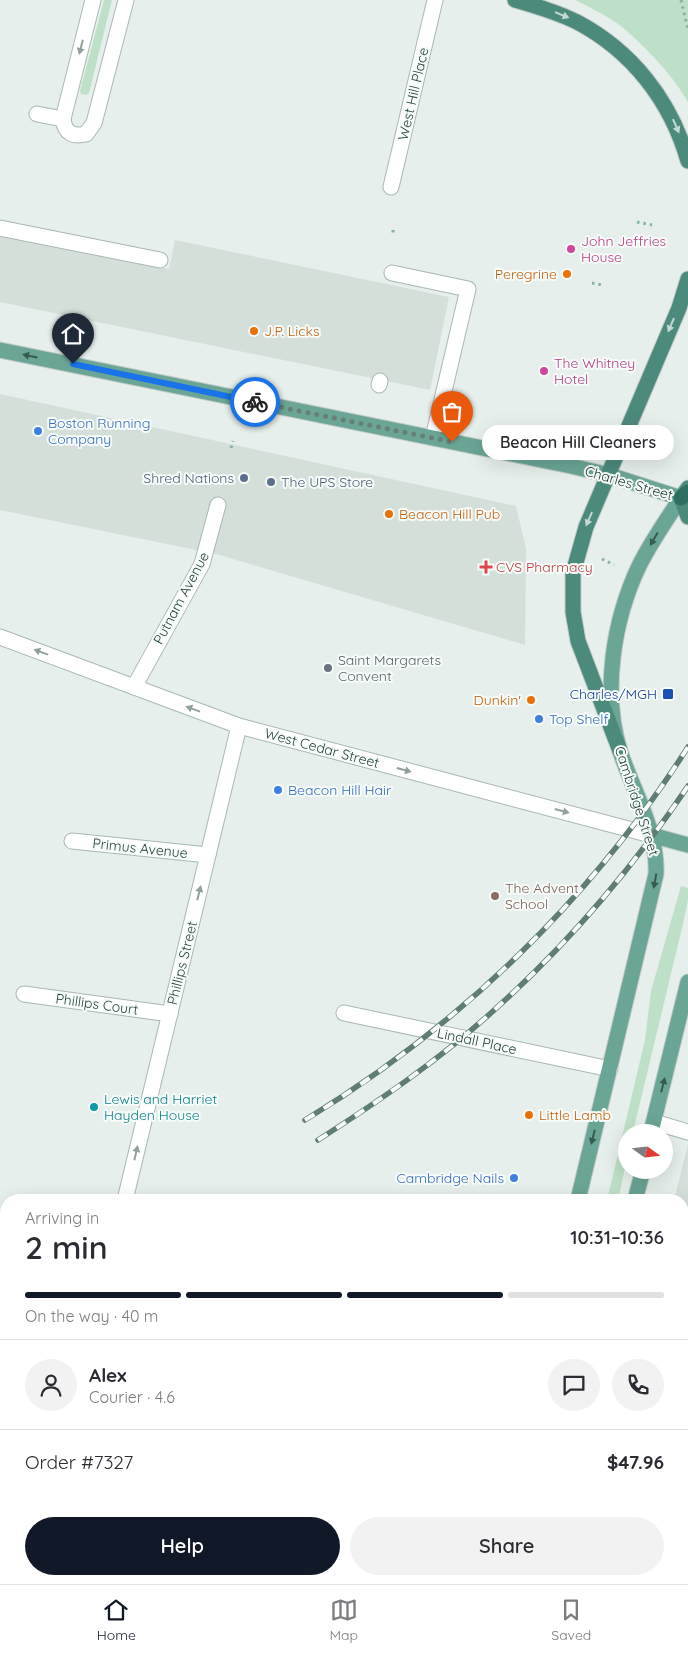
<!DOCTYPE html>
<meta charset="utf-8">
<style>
:root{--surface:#fff;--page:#f2f2f3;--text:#2b2b33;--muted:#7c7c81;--line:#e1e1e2;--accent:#111827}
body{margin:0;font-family:Quicksand,sans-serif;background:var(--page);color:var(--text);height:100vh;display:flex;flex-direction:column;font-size:19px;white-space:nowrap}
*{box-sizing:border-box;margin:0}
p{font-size:16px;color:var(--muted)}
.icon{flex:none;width:28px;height:28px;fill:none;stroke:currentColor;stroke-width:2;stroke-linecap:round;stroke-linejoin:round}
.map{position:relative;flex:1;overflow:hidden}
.panel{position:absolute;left:0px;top:1194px;width:689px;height:391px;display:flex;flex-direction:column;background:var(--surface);border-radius:20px 20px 0 0;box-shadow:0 5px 20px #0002}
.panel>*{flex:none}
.needle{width:32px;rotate:105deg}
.buttons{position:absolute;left:618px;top:1124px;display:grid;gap:10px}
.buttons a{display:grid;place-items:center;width:55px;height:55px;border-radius:50%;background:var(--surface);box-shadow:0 5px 20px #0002;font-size:25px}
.pin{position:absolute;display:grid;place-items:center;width:42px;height:42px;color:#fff;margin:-51px -21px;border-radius:50% 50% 50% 0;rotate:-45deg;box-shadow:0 0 5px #0007}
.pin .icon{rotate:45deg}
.courier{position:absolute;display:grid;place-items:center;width:50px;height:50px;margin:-25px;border:4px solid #1a73e8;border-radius:50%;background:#fff;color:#222;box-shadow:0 1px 6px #0007}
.bubble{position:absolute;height:35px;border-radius:18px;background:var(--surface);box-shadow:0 5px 20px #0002;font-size:16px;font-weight:600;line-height:35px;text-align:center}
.head em{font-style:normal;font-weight:600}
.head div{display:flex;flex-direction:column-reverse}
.head{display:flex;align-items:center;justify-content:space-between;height:85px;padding:0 25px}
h1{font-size:32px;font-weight:600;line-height:38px}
.bar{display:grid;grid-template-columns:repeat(4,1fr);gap:8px 5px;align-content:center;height:60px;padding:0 25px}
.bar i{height:6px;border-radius:4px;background:var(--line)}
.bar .on{background:var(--accent)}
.bar p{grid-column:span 4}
.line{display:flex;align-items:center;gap:12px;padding:0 25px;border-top:1px solid var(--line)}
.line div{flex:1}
.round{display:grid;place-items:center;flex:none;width:52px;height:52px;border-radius:26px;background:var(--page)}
.cta{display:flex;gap:10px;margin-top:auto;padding:10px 25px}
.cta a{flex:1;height:58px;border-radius:30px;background:var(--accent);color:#fff;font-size:20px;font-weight:600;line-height:58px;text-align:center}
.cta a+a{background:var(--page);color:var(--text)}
.menu{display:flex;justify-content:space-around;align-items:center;height:70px;border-top:1px solid var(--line);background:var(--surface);font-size:14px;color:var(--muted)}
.menu a{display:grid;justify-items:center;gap:2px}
.menu .on{color:var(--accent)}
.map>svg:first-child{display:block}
.built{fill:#d4dfda}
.green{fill:#bfe0c8}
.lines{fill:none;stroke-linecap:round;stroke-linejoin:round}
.service-casing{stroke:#a8b8b2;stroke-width:17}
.pedestrian-casing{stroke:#a8b8b2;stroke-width:17}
.minor-casing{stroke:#a8b8b2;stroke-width:17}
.primary-casing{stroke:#c2cac8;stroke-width:17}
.trunk-casing{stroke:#c2cac8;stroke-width:17}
.motorway-casing{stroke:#c2cac8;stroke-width:17}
.path{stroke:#86b3a5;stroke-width:3;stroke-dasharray:2.5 4;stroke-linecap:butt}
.service{stroke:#fff;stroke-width:15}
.pedestrian{stroke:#fff;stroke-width:15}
.minor{stroke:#fff;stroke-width:15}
.primary{stroke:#6aa596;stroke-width:15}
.trunk{stroke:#4c8a7c;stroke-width:15}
.motorway{stroke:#2f6f62;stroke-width:15}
.rail-casing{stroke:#5f7d75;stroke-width:5.5}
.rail{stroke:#f7fbf9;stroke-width:4;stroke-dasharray:11;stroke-linecap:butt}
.oneway{fill:#c4d9d4}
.oneway2{fill:#92a09c}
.oneway3{fill:#365b51}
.done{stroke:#687f78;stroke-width:5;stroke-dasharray:0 9}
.route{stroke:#1a73e8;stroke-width:6}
.hotel-dot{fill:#d1479c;stroke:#f7fbf9;stroke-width:2}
.food-dot{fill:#e8710a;stroke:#f7fbf9;stroke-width:2}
.shop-dot{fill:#3f7fe0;stroke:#f7fbf9;stroke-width:2}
.service-dot{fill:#5c6f8a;stroke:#f7fbf9;stroke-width:2}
.health-dot{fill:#e0444e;stroke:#f7fbf9;stroke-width:2}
.worship-dot{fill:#6b7280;stroke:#f7fbf9;stroke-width:2}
.transit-dot{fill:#1a4fb4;stroke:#f7fbf9;stroke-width:2}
.education-dot{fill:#8d6e63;stroke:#f7fbf9;stroke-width:2}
.culture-dot{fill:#0f9aa8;stroke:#f7fbf9;stroke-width:2}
.labels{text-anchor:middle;stroke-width:4;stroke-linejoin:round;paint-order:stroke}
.street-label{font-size:14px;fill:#24423a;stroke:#f7fbf9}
.hotel-label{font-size:14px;fill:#b23c85;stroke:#f7fbf9;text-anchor:start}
.food-label{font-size:14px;fill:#c56008;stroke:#f7fbf9;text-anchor:start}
.shop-label{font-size:14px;fill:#366cbe;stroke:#f7fbf9;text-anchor:start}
.service-label{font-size:14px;fill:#4e5e75;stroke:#f7fbf9;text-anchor:end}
.health-label{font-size:14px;fill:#be3a42;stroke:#f7fbf9;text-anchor:start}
.worship-label{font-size:14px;fill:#5b616d;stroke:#f7fbf9;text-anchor:start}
.transit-label{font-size:14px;fill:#164399;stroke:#f7fbf9;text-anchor:end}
.education-label{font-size:14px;fill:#785e54;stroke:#f7fbf9;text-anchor:start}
.culture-label{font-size:14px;fill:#0d838f;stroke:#f7fbf9;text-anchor:start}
</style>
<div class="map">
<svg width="688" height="1584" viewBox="0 0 688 1584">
<rect width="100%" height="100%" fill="#e6efeb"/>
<path class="built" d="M0,236L169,269L175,240L449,297L430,390L0,302Z
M0,394L516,506L526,549L525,645L216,554L0,510Z
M688,1144V1584H579L580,1579H682V1200H674Z"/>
<path class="green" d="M104,0H112L89,93L86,95L81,94L80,91Z
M575,0H688V102C675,78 644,45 622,27C608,16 591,8 575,0Z
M681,886L688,888V900L683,924L633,1132H626V1163L618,1200H607L645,1040L651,991Z"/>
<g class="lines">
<defs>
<path id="service" d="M37,114L63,119
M391,187L435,0
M0,228L160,260
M392,273L468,289L433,438
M379,385L380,381
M654,1122L688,1132"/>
<path id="pedestrian" d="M134,687L202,564L218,505
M72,841L208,855
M24,994L170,1014"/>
<path id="minor" d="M93,0L63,119C65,133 72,137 86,134L94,123L126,0
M0,637L239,726L651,835
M344,1013L610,1069
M125,1200L239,726
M0,1241L6,1242
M682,1407L688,1408
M33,1584L34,1579"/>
<path id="primary" d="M0,350L571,466L609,475L681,498C666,520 651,542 639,566C613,621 602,693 620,751C633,791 658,831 656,874L578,1200
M651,835L688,845
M651,1132L688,982
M635,1200L643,1170
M485,1584L487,1579
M545,1584L547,1579"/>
<path id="trunk" d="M515,0C536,6 557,12 577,22C632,51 671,101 688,161
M688,488L681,498L688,517
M620,751L578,641L573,612V573L586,527L679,308L688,279"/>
<path id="motorway" d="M681,498L688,492"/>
</defs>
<use href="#service" class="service-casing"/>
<use href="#pedestrian" class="pedestrian-casing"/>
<use href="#minor" class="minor-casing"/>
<use href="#primary" class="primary-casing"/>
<use href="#trunk" class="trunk-casing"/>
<use href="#motorway" class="motorway-casing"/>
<path class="path" d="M681,0L688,30
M637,222L652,225
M393,230V234
M592,283L603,285
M231,448L233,441
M602,559L614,565"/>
<use href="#service" class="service"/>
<use href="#pedestrian" class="pedestrian"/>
<use href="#minor" class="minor"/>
<use href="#primary" class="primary"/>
<use href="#trunk" class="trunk"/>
<use href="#motorway" class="motorway"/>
<defs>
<path id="rail" d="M305,1120C460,1026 591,899 688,747
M318,1140C379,1101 439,1060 492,1012C567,945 632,869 688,786"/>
</defs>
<use href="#rail" class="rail-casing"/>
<use href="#rail" class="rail"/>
</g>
<defs><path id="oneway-solid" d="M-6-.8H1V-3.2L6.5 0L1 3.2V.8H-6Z" transform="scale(1.25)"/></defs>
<g class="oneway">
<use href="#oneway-solid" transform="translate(562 15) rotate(22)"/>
<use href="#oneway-solid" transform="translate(676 126) rotate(66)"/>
<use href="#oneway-solid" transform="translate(671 325) rotate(113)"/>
<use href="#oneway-solid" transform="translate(589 519) rotate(114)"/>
</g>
<g class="oneway2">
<use href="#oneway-solid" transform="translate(81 47) rotate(104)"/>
<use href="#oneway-solid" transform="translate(41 652) rotate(-160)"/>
<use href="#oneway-solid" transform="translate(193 709) rotate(-160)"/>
<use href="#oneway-solid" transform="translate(404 770) rotate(15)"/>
<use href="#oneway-solid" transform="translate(562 811) rotate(15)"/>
<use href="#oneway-solid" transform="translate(199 893) rotate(-76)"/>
<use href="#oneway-solid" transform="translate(136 1153) rotate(-77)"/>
</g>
<g class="oneway3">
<use href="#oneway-solid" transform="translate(30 356) rotate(-168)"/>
<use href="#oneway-solid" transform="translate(654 539) rotate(120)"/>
<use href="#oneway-solid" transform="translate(655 881) rotate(100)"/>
<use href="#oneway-solid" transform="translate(663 1085) rotate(-76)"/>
<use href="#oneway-solid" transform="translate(593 1137) rotate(104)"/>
</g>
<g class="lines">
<path class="done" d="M255,402L452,442"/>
<path class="route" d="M73,364L255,402"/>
</g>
<g class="hotel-dot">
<circle cx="571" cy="249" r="5"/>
<circle cx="544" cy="371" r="5"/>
</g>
<g class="food-dot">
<circle cx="567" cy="274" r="5"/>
<circle cx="254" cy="331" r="5"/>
<circle cx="389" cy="514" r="5"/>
<circle cx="531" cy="700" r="5"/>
<circle cx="529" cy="1115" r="5"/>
</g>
<g class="shop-dot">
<circle cx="38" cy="431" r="5"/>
<circle cx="539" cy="719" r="5"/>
<circle cx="278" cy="790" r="5"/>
<circle cx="514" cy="1178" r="5"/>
</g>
<g class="service-dot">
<circle cx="244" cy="478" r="5"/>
<circle cx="271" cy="482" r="5"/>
</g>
<path class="health-dot" d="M483.5 559.5h5v5h5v5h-5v5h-5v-5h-5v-5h5z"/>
<circle class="worship-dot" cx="328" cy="668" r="5"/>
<rect class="transit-dot" x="662" y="688" width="12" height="12" rx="2.5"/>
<circle class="education-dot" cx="495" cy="896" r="5"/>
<circle class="culture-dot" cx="94" cy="1107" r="5"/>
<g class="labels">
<g class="street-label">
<text transform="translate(413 94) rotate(-77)" y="5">West Hill Place</text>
<text transform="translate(629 483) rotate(16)" y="5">Charles Street</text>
<text transform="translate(181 598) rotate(-62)" y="5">Putnam Avenue</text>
<text transform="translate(322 748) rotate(15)" y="5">West Cedar Street</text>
<text transform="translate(637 801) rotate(72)" y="5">Cambridge Street</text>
<text transform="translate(140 848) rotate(6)" y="5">Primus Avenue</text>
<text transform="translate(182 963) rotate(-76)" y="5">Phillips Street</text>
<text transform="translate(97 1004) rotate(8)" y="5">Phillips Court</text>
<text transform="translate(477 1041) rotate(12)" y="5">Lindall Place</text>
</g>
<g class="hotel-label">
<text x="581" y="246">John Jeffries<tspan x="581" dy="16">House</tspan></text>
<text x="554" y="368">The Whitney<tspan x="554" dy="16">Hotel</tspan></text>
</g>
<g class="food-label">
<text x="557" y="279" text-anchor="end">Peregrine</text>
<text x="264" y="336">J.P. Licks</text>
<text x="399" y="519">Beacon Hill Pub</text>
<text x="521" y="705" text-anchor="end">Dunkin'</text>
<text x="539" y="1120">Little Lamb</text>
</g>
<g class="shop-label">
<text x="48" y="428">Boston Running<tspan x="48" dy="16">Company</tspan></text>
<text x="549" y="724">Top Shelf</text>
<text x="288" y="795">Beacon Hill Hair</text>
<text x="504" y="1183" text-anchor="end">Cambridge Nails</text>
</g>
<g class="service-label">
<text x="234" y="483">Shred Nations</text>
<text x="281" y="487" text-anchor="start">The UPS Store</text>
</g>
<g class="health-label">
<text x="496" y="572">CVS Pharmacy</text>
</g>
<g class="worship-label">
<text x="338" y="665">Saint Margarets<tspan x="338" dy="16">Convent</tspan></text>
</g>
<g class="transit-label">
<text x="657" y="699">Charles/MGH</text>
</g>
<g class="education-label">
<text x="505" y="893">The Advent<tspan x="505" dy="16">School</tspan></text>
</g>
<g class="culture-label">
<text x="104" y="1104">Lewis and Harriet<tspan x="104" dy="16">Hayden House</tspan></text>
</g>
</g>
</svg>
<div class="buttons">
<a><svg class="needle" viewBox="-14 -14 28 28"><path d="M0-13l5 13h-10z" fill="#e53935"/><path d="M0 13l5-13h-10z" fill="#7c7c81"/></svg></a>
</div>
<div class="pin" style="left:452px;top:442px;background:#ea580c"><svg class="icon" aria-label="bag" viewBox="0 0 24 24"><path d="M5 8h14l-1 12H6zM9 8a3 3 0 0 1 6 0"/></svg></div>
<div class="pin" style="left:73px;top:364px;background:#1f2937"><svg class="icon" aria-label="home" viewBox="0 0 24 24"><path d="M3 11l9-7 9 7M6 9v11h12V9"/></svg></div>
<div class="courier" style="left:255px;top:402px"><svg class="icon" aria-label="bike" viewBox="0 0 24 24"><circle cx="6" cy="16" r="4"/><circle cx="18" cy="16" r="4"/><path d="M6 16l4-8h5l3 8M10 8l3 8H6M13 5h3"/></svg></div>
<div class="bubble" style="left:482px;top:425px;width:192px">Beacon Hill Cleaners</div>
<section class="panel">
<div class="head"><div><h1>2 min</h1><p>Arriving in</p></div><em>10:31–10:36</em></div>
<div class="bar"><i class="on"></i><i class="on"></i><i class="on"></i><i></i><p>On the way · 40 m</p></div>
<div class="line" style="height:90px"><a class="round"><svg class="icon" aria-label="person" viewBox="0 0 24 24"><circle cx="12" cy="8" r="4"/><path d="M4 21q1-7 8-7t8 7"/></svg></a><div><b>Alex</b><p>Courier · 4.6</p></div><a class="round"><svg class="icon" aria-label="chat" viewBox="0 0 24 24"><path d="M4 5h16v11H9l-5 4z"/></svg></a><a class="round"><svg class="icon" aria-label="phone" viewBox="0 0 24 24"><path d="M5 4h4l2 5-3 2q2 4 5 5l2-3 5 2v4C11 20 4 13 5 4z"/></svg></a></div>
<div class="line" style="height:65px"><div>Order #7327</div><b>$47.96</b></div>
<div class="cta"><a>Help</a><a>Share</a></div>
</section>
</div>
<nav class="menu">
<a class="on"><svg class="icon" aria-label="home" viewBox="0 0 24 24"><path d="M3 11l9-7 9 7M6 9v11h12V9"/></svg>Home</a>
<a><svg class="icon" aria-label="map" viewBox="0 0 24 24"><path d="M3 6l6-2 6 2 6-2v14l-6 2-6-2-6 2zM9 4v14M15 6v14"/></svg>Map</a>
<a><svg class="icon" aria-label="saved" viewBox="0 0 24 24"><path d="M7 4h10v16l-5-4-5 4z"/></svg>Saved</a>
</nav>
